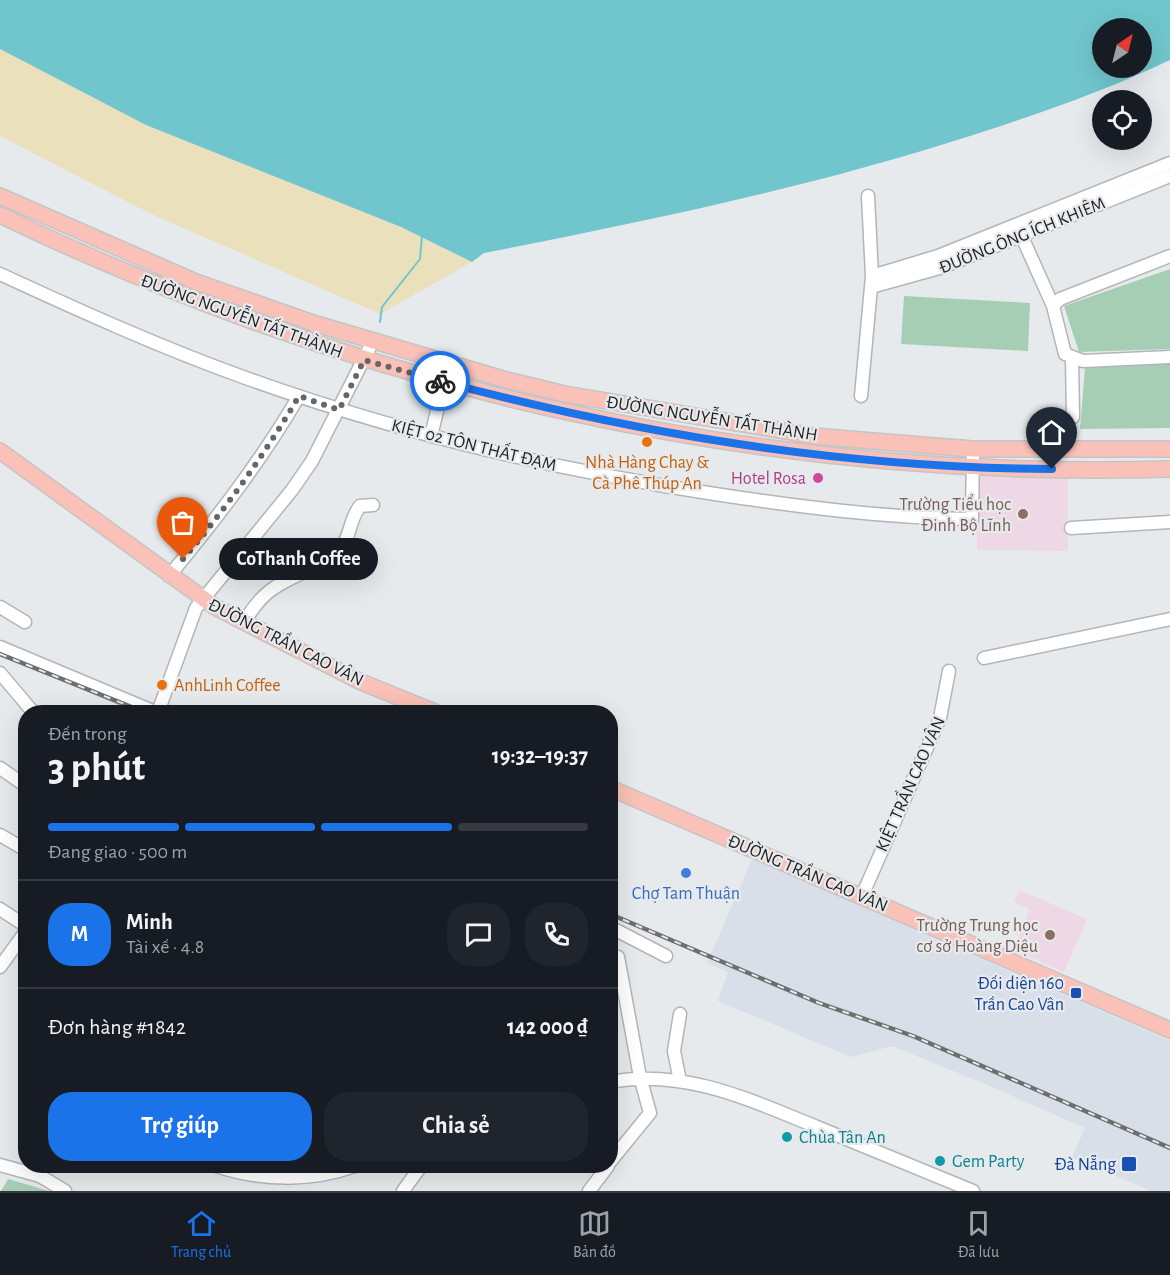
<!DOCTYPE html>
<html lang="vi">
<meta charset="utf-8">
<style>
:root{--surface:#171b24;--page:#20242c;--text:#f1f3f6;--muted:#9ea1a6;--line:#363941;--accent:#1a73e8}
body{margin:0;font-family:"Alegreya Sans",sans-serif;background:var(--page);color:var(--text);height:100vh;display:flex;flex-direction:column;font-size:22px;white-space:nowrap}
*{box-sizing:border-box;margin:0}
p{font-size:20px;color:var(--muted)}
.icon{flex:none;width:33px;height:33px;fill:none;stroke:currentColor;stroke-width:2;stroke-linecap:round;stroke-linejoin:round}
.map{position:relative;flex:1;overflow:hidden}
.side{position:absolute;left:18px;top:705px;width:600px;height:468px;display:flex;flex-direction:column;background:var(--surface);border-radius:24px;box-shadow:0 6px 24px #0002}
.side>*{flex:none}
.needle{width:39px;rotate:35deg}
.controls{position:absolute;left:1092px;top:18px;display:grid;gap:12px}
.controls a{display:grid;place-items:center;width:60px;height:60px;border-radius:50%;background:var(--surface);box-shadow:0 6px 24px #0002;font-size:30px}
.pin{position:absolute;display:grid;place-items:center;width:51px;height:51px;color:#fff;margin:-62px -26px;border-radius:50% 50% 50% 0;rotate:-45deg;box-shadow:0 0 6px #0007}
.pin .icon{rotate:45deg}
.courier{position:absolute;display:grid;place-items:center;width:60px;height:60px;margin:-30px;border:4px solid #1a73e8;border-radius:50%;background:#fff;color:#222;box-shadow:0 2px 8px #0007}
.bubble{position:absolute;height:42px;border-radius:21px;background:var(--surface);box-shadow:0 6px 24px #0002;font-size:20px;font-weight:700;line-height:42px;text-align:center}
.head em{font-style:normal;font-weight:700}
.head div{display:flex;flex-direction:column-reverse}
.head{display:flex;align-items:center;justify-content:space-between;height:102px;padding:0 30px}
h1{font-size:39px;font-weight:700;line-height:45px}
.bar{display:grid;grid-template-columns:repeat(4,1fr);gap:9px 6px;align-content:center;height:72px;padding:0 30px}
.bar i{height:8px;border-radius:4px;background:var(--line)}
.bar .selected{background:var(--accent)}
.bar p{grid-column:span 4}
.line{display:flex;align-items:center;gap:15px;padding:0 30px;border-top:2px solid var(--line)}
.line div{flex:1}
.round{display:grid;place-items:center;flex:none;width:63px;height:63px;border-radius:24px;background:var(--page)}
.action{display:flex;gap:12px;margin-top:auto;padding:12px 30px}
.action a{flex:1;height:69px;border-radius:24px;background:var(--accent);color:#fff;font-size:24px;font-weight:700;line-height:69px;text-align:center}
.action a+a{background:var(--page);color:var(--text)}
.menu{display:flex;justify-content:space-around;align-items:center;height:84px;border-top:2px solid var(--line);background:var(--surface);font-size:16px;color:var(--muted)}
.menu a{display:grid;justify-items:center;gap:3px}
.menu .selected{color:var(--accent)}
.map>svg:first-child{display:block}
.built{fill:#d8dfe9}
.education{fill:#efd8e5}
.green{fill:#a5ceb5}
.sand{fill:#eae0bb}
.water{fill:#70c6cc;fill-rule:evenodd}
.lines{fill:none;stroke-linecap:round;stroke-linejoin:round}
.stream{stroke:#70c6cc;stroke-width:2}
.minor-casing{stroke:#b3b5b8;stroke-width:15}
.major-casing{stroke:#c4c5c5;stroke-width:18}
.minor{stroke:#fff;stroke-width:12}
.major{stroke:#f9c1b7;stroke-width:15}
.rail-casing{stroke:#6d6e70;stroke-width:4.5}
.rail{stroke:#e7eaed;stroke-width:2;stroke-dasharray:7;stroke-linecap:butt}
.done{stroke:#646668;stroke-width:6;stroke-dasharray:0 10.8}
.route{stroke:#1a73e8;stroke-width:8}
.food-dot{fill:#e8710a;stroke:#e7eaed;stroke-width:2}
.hotel-dot{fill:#d1479c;stroke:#e7eaed;stroke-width:2}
.education-dot{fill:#8d6e63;stroke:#e7eaed;stroke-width:2}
.shop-dot{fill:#3f7fe0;stroke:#e7eaed;stroke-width:2}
.transit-dot{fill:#1a4fb4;stroke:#e7eaed;stroke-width:2}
.culture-dot{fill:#0f9aa8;stroke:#e7eaed;stroke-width:2}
.labels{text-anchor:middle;stroke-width:4.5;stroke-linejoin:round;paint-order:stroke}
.street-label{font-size:18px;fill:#1e1f20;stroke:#e7eaed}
.food-label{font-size:18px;fill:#c56008;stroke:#e7eaed}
.hotel-label{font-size:18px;fill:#b23c85;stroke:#e7eaed;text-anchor:end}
.education-label{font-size:18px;fill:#785e54;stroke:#e7eaed;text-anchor:end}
.shop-label{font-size:18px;fill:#366cbe;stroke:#e7eaed}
.transit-label{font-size:18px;fill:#164399;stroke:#e7eaed;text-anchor:end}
.culture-label{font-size:18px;fill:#0d838f;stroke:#e7eaed;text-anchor:start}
</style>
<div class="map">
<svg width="1170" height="1191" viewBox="0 0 1170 1191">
<rect width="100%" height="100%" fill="#e7eaed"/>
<path class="built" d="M752,859L1170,1041V1191H1151L1072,1157L1085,1128L985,1084L892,1046L851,1057L718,1001L728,972L707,963Z"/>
<path class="education" d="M977,477L1068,478V551L977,550Z
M1019,890L1087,919L1064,972L1013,950L1030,909L1014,902Z"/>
<path class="green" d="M1170,269V349L1079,352L1064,306Z
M904,296L1030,303L1028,351L901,344Z
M1170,362V428L1080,429L1085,367Z
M8,1179L49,1191H1Z"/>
<path class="sand" d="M0,49L146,125L401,227L472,262L380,314L149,213L0,136Z"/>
<path class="water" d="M0,0H1170V60C1105,91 1038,114 970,136C811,187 648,221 484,253L472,262L401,227L146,125L0,49ZM1102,28H1142V68H1102Z"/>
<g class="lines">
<path class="stream" d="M380,322L382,307L420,259L422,236"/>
<defs>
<path id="minor" d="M1018,228L1053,306L1065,354L1083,361L1170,357
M0,274C80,311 160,347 243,377C396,432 554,470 715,494C800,507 886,518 972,519L973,449
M872,276L938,256L1170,163
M871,287L943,267L1170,176
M1053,306L1060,299L1170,256
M1072,358L1073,417
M861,396L872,276L868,196
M431,436L444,382
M1071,528L1170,522
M169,576C217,518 261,461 299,396
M0,607L25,622
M244,622C252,609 261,596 274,588C294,574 321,568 338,551C351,539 349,519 360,506L373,505
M0,647L155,712
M984,658L1170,619
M0,673L33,712
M158,712L196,608L292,490L312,461L373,341
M0,768L26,786
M0,835L26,850
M862,896L940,718L949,671
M0,909L26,926
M610,927L666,956
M0,967L26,931
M680,1081L674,1051L680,1014
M610,1082C684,1068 750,1100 817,1127C869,1148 921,1170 973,1191
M610,1162L650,1113L640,1077L618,957
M0,1165L40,1176L65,1191
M216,1166C261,1181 310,1182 355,1166
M403,1191L421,1166
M589,1191L608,1166"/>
<path id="major" d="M0,196L196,282L313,323L503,379L565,394L814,436L873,441L973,449H1170
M0,215C365,391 764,481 1170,469
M0,451L215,607L361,682L435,712
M610,788L1170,1030"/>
</defs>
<use href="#minor" class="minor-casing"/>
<use href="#major" class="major-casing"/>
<use href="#minor" class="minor"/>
<use href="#major" class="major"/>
<defs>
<path id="rail" d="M0,654L144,712
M610,914L819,1003L913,1036L1170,1148"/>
</defs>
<use href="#rail" class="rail-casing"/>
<use href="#rail" class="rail"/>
</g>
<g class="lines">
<path class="done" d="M183,559C227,507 265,454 299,396L339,410L364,360L440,381"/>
<path class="route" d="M440,381C637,434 847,468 1052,469"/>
</g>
<g class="food-dot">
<circle cx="647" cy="442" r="6"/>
<circle cx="162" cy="685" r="6"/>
</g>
<circle class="hotel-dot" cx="818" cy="478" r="6"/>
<g class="education-dot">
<circle cx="1023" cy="514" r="6"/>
<circle cx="1050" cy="935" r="6"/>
</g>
<circle class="shop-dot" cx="686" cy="873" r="6"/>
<g class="transit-dot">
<rect x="1070" y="987" width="12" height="12" rx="3"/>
<rect x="1121" y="1156" width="16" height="16" rx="3"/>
</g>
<g class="culture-dot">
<circle cx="787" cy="1137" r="6"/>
<circle cx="940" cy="1161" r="6"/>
</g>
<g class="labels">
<g class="street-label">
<text transform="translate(1022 235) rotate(-22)" y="6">ĐƯỜNG ÔNG ÍCH KHIÊM</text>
<text transform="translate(242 316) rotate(20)" y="6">ĐƯỜNG NGUYỄN TẤT THÀNH</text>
<text transform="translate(712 418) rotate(9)" y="6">ĐƯỜNG NGUYỄN TẤT THÀNH</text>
<text transform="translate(474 445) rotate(14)" y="6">KIỆT 02 TÔN THẤT ĐẠM</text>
<text transform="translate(286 642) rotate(27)" y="6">ĐƯỜNG TRẦN CAO VÂN</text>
<text transform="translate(910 784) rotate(-66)" y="6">KIỆT TRẦN CAO VÂN</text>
<text transform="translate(808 873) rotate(23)" y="6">ĐƯỜNG TRẦN CAO VÂN</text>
</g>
<g class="food-label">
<text x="647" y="468">Nhà Hàng Chay &amp;<tspan x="647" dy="21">Cà Phê Thúp An</tspan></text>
<text x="174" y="691" text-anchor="start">AnhLinh Coffee</text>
</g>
<g class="hotel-label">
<text x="806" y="484">Hotel Rosa</text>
</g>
<g class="education-label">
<text x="1011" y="510">Trường Tiểu học<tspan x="1011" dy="21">Đinh Bộ Lĩnh</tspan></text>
<text x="1038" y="931">Trường Trung học<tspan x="1038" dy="21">cơ sở Hoàng Diệu</tspan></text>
</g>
<g class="shop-label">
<text x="686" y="899">Chợ Tam Thuận</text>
</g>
<g class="transit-label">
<text x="1064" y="989">Đối diện 160<tspan x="1064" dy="21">Trần Cao Vân</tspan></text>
<text x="1116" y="1170">Đà Nẵng</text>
</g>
<g class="culture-label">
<text x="799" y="1143">Chùa Tân An</text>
<text x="952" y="1167">Gem Party</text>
</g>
</g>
</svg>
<div class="controls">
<a><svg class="needle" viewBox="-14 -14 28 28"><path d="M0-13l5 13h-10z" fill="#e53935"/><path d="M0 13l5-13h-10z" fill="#9ea1a6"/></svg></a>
<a><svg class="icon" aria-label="locate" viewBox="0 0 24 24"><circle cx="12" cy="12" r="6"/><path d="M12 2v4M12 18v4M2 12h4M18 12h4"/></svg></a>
</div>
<div class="pin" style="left:183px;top:559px;background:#ea580c"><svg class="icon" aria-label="bag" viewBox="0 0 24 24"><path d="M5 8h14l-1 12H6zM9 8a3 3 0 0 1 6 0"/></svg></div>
<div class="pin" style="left:1052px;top:469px;background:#1f2937"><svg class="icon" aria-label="home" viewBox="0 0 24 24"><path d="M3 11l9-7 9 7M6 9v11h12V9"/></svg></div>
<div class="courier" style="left:440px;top:381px"><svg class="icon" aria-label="bike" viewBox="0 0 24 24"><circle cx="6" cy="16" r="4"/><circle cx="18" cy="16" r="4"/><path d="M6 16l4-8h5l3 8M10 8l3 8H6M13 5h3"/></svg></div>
<div class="bubble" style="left:219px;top:538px;width:159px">CoThanh Coffee</div>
<section class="side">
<div class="head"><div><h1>3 phút</h1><p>Đến trong</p></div><em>19:32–19:37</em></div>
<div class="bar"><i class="selected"></i><i class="selected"></i><i class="selected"></i><i></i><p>Đang giao · 500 m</p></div>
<div class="line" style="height:108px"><b class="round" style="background:var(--accent);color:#fff">M</b><div><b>Minh</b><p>Tài xế · 4.8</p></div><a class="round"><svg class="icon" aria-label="chat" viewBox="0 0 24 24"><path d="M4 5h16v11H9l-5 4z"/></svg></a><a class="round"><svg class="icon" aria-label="phone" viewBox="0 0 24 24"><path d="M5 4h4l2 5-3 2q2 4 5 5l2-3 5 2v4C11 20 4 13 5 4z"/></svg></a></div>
<div class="line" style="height:78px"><div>Đơn hàng #1842</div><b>142 000 ₫</b></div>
<div class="action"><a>Trợ giúp</a><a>Chia sẻ</a></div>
</section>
</div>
<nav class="menu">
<a class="selected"><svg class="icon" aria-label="home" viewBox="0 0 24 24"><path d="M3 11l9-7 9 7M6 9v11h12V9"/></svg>Trang chủ</a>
<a><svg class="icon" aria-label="map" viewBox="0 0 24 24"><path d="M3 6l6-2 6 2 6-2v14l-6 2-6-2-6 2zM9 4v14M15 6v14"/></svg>Bản đồ</a>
<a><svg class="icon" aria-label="saved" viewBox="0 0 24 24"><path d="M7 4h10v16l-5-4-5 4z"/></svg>Đã lưu</a>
</nav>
